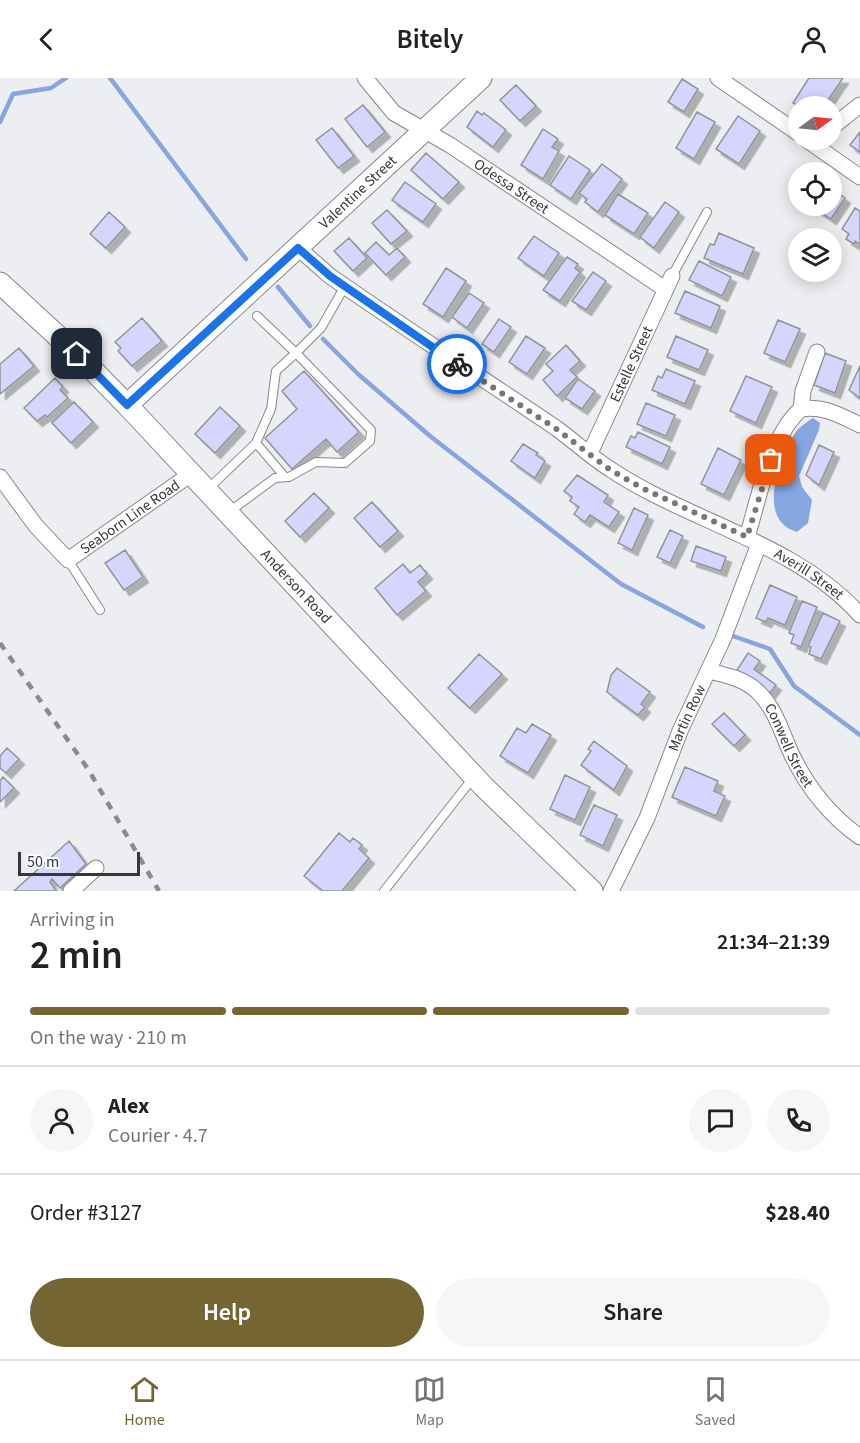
<!DOCTYPE html>
<meta charset="utf-8">
<style>
:root{--surface:#fff;--page:#f6f6f6;--text:#222;--muted:#767676;--line:#e0e0e0;--accent:#746533}
body{margin:0;font-family:"Source Sans 3",sans-serif;background:var(--page);color:var(--text);height:100vh;display:flex;flex-direction:column;font-size:22px;white-space:nowrap}
*{box-sizing:border-box;margin:0}
p{font-size:20px;color:var(--muted)}
.icon{flex:none;width:33px;height:33px;fill:none;stroke:currentColor;stroke-width:2;stroke-linecap:round;stroke-linejoin:round}
.map{position:relative;height:813px;overflow:hidden}
.details{display:flex;flex-direction:column;background:var(--surface);flex:1}
.details>*{flex:none}
.needle{width:39px;rotate:75deg}
.buttons{position:absolute;left:788px;top:18px;display:grid;gap:12px}
.buttons a{display:grid;place-items:center;width:54px;height:54px;border-radius:50%;background:var(--surface);box-shadow:0 3px 15px #0003;font-size:30px}
.scale{position:absolute;left:18px;bottom:15px;width:122px;box-sizing:border-box;padding-left:6px;border:3px solid #373739;border-top:0;font-size:16px;line-height:21px;white-space:nowrap;color:#373739;-webkit-text-stroke:4px #fbfbff;paint-order:stroke}
.pin{position:absolute;display:grid;place-items:center;width:51px;height:51px;color:#fff;margin:-26px;border-radius:12px;box-shadow:0 3px 9px #0006}
.courier{position:absolute;display:grid;place-items:center;width:60px;height:60px;margin:-30px;border:4px solid #1a73e8;border-radius:50%;background:#fff;color:#222;box-shadow:0 2px 8px #0007}
.summary em{font-style:normal;font-weight:600}
.summary div{display:flex;flex-direction:column-reverse}
.summary{display:flex;align-items:center;justify-content:space-between;height:102px;padding:0 30px}
h1{font-size:39px;font-weight:600;line-height:45px}
.bar{display:grid;grid-template-columns:repeat(4,1fr);gap:9px 6px;align-content:center;height:72px;padding:0 30px}
.bar i{height:8px;border-radius:4px;background:var(--line)}
.bar .selected{background:var(--accent)}
.bar p{grid-column:span 4}
.line{display:flex;align-items:center;gap:15px;padding:0 30px;border-top:2px solid var(--line)}
.line div{flex:1}
.round{display:grid;place-items:center;flex:none;width:63px;height:63px;border-radius:32px;background:var(--page)}
.button{display:flex;gap:12px;margin-top:auto;padding:12px 30px}
.button a{flex:1;height:69px;border-radius:36px;background:var(--accent);color:#fff;font-size:24px;font-weight:600;line-height:69px;text-align:center}
.button a+a{background:var(--page);color:var(--text)}
header{display:flex;justify-content:space-between;align-items:center;height:78px;padding:0 30px;background:var(--surface);font-size:27px;font-weight:600}
.tab-bar{display:flex;justify-content:space-around;align-items:center;height:84px;border-top:2px solid var(--line);background:var(--surface);font-size:16px;color:var(--muted)}
.tab-bar a{display:grid;justify-items:center;gap:3px}
.tab-bar .selected{color:var(--accent)}
.map>svg:first-child{display:block}
.water{fill:#87a5e0}
.lines{fill:none;stroke-linecap:round;stroke-linejoin:round}
.stream{stroke:#87a5e0;stroke-width:4.5}
.building{fill:#d5d5fe;stroke:#939497;stroke-width:1.5;filter:url(#shadow)}
.lane-casing{stroke:#87888b;stroke-width:10}
.street-casing{stroke:#87888b;stroke-width:17}
.secondary-casing{stroke:#87888b;stroke-width:23}
.lane{stroke:#fff;stroke-width:8}
.street{stroke:#fff;stroke-width:15}
.secondary{stroke:#fff;stroke-width:21}
.rail{stroke:#8a8b8d;stroke-width:4.5;stroke-dasharray:8 8;stroke-linecap:butt}
.done{stroke:#777779;stroke-width:6;stroke-dasharray:0 10.8}
.route{stroke:#1a73e8;stroke-width:8}
.labels{text-anchor:middle;stroke-width:6;stroke-linejoin:round;paint-order:stroke}
.street-label{font-size:15px;fill:#373739;stroke:#fbfbff}
</style>
<header><svg class="icon" aria-label="back" viewBox="0 0 24 24"><path d="M15 5l-7 7 7 7"/></svg>Bitely<svg class="icon" aria-label="person" viewBox="0 0 24 24"><circle cx="12" cy="8" r="4"/><path d="M4 21q1-7 8-7t8 7"/></svg></header>
<div class="map">
<svg width="860" height="813" viewBox="0 0 860 813">
<defs>
<filter id="shadow"><feDropShadow dx="5.5" dy="5.5" stdDeviation="0" flood-color="#0004"/></filter>
</defs>
<rect width="100%" height="100%" fill="#edeef1"/>
<path class="water" d="M813,340L820,345L819,352L799,398L802,409L812,422L808,445L797,454C755,442 780,380 795,355C799,349 807,344 813,340Z"/>
<g class="lines">
<path class="stream" d="M110,0L246,181
M0,44L13,16L51,10L66,0
M278,209L310,248
M323,261L358,296L430,358L621,506L703,549
M733,558L770,571L794,608L860,657"/>
</g>
<path class="building" d="M809,0H843L824,28H798L793,25Z
M682,1L698,11L684,34L668,24Z
M516,7L536,28L520,43L500,22Z
M363,27L385,54L367,69L345,41Z
M477,33L482,37L484,35L506,52L493,69L467,49Z
M697,34L715,44L694,81L676,70Z
M738,38L760,53L739,86L716,71Z
M332,50L354,78L338,90L316,62Z
M543,51L558,61L552,69L559,73L543,101L521,87Z
M860,54V74L850,67Z
M426,75L459,104L443,121L411,92Z
M569,78L590,92L571,121L550,107Z
M602,86L622,101L598,134L585,124L587,121L579,115Z
M405,104L436,126L423,144L392,122Z
M831,110L845,120L831,141L813,129L831,128Z
M618,116L648,135L634,156L605,137Z
M665,124L679,134L654,170L640,159Z
M855,130L860,133V166L855,163L854,166L846,161L849,156L842,151Z
M387,132L407,153L391,166L372,145Z
M109,134L125,149L106,170L90,156Z
M719,155L754,170L743,196L704,180L710,166L714,167Z
M534,158L559,175L544,198L518,180Z
M349,160L367,180L353,193L334,173Z
M376,164L389,177L397,170L405,179L386,197L365,175Z
M567,179L578,186L575,190L580,194L560,223L543,212Z
M699,183L731,199L722,218L689,202Z
M446,190L466,203L443,239L423,226Z
M593,194L606,203L586,232L572,223Z
M685,213L720,228L711,250L675,235Z
M469,215L484,225L467,250L452,239Z
M142,240L162,263L132,288L118,273L121,270L115,264Z
M499,241L511,249L494,274L482,266Z
M778,242L800,251L785,284L764,275Z
M526,258L545,270L527,296L509,284Z
M676,258L708,272L699,292L667,279Z
M566,267L580,283L570,292L577,299L557,318L543,302L553,293L546,286Z
M19,270L34,288L0,316V286Z
M825,275L846,283L835,315L814,307Z
M860,288V320L849,312Z
M666,291L695,303L685,326L652,312L658,298L662,300Z
M304,293L359,354L337,374L326,361L292,391L265,360L297,331L282,313Z
M746,298L772,309L756,345L730,333Z
M55,300L63,309L60,312L68,320L47,339L45,337L37,343L24,330Z
M578,301L595,313L582,331L565,320Z
M74,324L93,344L71,365L52,345Z
M646,325L675,337L666,358L637,346Z
M220,329L240,348L215,375L195,356Z
M638,354L670,369L662,386L626,369L631,358L635,360Z
M523,366L538,375L536,377L545,383L535,400L511,383Z
M819,367L834,374L819,407L806,397Z
M718,370L741,382L724,417L701,406Z
M577,397L608,417L604,424L619,434L609,449L590,437L585,444L574,436L579,429L570,423L572,419L564,413Z
M314,415L329,430L300,459L285,443Z
M372,424L398,453L380,469L354,440Z
M634,430L648,437L632,472L618,465Z
M670,452L683,458L670,485L657,479Z
M696,468L726,479L721,493L691,483Z
M125,472L143,499L124,512L105,485Z
M403,486L410,495L420,487L427,496L418,504L426,513L397,537L375,510Z
M770,507L797,519L785,547L768,540L766,544L756,540Z
M802,523L817,529L801,569L791,565L794,557L789,555Z
M823,535L840,543L821,581L809,576L811,569L808,568Z
M748,575L760,583L754,591L776,607L770,615L737,592Z
M479,576L502,596L470,630L448,610Z
M617,590L650,614L641,626L645,629L638,637L607,614L611,597Z
M724,635L745,657L734,668L712,646Z
M532,646L551,657L528,695L500,678L517,650L526,655Z
M594,663L627,688L614,712L581,687L591,673L588,671Z
M7,670L19,681L6,695L0,690V678Z
M685,689L718,703L714,713L725,718L716,738L672,719Z
M565,697L590,709L575,742L550,731Z
M3,699L14,710L0,724V703Z
M594,727L617,737L603,768L580,757Z
M339,755L350,764L353,760L362,767L359,771L369,780L342,813H323L304,798Z
M69,763L86,786L60,810L52,801L50,804L56,813H14Z"/>
<g class="lines">
<defs>
<path id="lane" d="M672,198L707,134
M257,238L296,275L321,250L345,208
M256,365L285,399
M208,411L256,365L271,331L276,293L296,275L371,352L370,363L345,385L316,384L289,399L275,400L229,434
M68,482L100,532
M384,813L473,700"/>
<g id="street">
<path id="s1" d="M365,0L394,35L450,67L665,211"/>
<path d="M718,0L798,55"/>
<path d="M831,50L860,27"/>
<path d="M807,62L860,99"/>
<path id="s2" d="M298,170L330,198C404,250 481,299 556,350C574,363 591,379 610,391C687,443 796,465 860,537"/>
<path d="M801,331C823,327 841,338 860,347"/>
<path d="M801,331L803,313L817,274"/>
<path id="s3" d="M590,375L672,198"/>
<path id="s4" d="M0,399L36,448L68,482L191,396"/>
<path d="M747,459C759,420 770,358 801,331"/>
<path id="s5" d="M708,593C726,597 745,601 758,614C775,630 782,655 791,675C807,709 829,737 860,759"/>
<path d="M71,813L96,790"/>
<path id="s6" d="M611,813L647,740L680,653L723,561L759,466"/>
</g>
<g id="secondary">
<path id="s7" d="M0,205L77,276L127,327L484,709L592,813"/>
<path id="s8" d="M127,327L481,0"/>
</g>
</defs>
<use href="#lane" class="lane-casing"/>
<use href="#street" class="street-casing"/>
<use href="#secondary" class="secondary-casing"/>
<use href="#lane" class="lane"/>
<use href="#street" class="street"/>
<use href="#secondary" class="secondary"/>
<path class="rail" d="M0,565L88,691L159,813"/>
</g>
<g class="lines">
<path class="done" d="M457,286L555,350L609,391L642,410L747,459L771,382"/>
<path class="route" d="M77,276L127,327L298,170L330,198L457,286"/>
</g>
<g class="labels">
<g class="street-label">
<text dy="5" stroke="none"><textPath href="#s1" startOffset="184">Odessa Street</textPath></text>
<text dy="5" stroke="none"><textPath href="#s8" startOffset="314">Valentine Street</textPath></text>
<text dy="5" stroke="none"><textPath href="#s3" startOffset="98">Estelle Street</textPath></text>
<text dy="5" stroke="none"><textPath href="#s4" startOffset="183">Seaborn Line Road</textPath></text>
<text dy="5" stroke="none"><textPath href="#s2" startOffset="608">Averill Street</textPath></text>
<text dy="5" stroke="none"><textPath href="#s7" startOffset="424">Anderson Road</textPath></text>
<text dy="5" stroke="none"><textPath href="#s6" startOffset="189">Martin Row</textPath></text>
<text dy="5" stroke="none"><textPath href="#s5" startOffset="117">Conwell Street</textPath></text>
</g>
</g>
</svg>
<div class="buttons">
<a><svg class="needle" viewBox="-14 -14 28 28"><path d="M0-13l5 13h-10z" fill="#e53935"/><path d="M0 13l5-13h-10z" fill="#767676"/></svg></a>
<a><svg class="icon" aria-label="locate" viewBox="0 0 24 24"><circle cx="12" cy="12" r="6"/><path d="M12 2v4M12 18v4M2 12h4M18 12h4"/></svg></a>
<a><svg class="icon" aria-label="layers" viewBox="0 0 24 24"><path d="M12 4l9 5-9 5-9-5zM3 14l9 5 9-5"/></svg></a>
</div>
<div class="scale">50 m</div>
<div class="pin" style="left:771px;top:382px;background:#ea580c"><svg class="icon" aria-label="bag" viewBox="0 0 24 24"><path d="M5 8h14l-1 12H6zM9 8a3 3 0 0 1 6 0"/></svg></div>
<div class="pin" style="left:77px;top:276px;background:#1f2937"><svg class="icon" aria-label="home" viewBox="0 0 24 24"><path d="M3 11l9-7 9 7M6 9v11h12V9"/></svg></div>
<div class="courier" style="left:457px;top:286px"><svg class="icon" aria-label="bike" viewBox="0 0 24 24"><circle cx="6" cy="16" r="4"/><circle cx="18" cy="16" r="4"/><path d="M6 16l4-8h5l3 8M10 8l3 8H6M13 5h3"/></svg></div>
</div>
<section class="details">
<div class="summary"><div><h1>2 min</h1><p>Arriving in</p></div><em>21:34–21:39</em></div>
<div class="bar"><i class="selected"></i><i class="selected"></i><i class="selected"></i><i></i><p>On the way · 210 m</p></div>
<div class="line" style="height:108px"><a class="round"><svg class="icon" aria-label="person" viewBox="0 0 24 24"><circle cx="12" cy="8" r="4"/><path d="M4 21q1-7 8-7t8 7"/></svg></a><div><b>Alex</b><p>Courier · 4.7</p></div><a class="round"><svg class="icon" aria-label="chat" viewBox="0 0 24 24"><path d="M4 5h16v11H9l-5 4z"/></svg></a><a class="round"><svg class="icon" aria-label="phone" viewBox="0 0 24 24"><path d="M5 4h4l2 5-3 2q2 4 5 5l2-3 5 2v4C11 20 4 13 5 4z"/></svg></a></div>
<div class="line" style="height:78px"><div>Order #3127</div><b>$28.40</b></div>
<div class="button"><a>Help</a><a>Share</a></div>
</section>
<nav class="tab-bar">
<a class="selected"><svg class="icon" aria-label="home" viewBox="0 0 24 24"><path d="M3 11l9-7 9 7M6 9v11h12V9"/></svg>Home</a>
<a><svg class="icon" aria-label="map" viewBox="0 0 24 24"><path d="M3 6l6-2 6 2 6-2v14l-6 2-6-2-6 2zM9 4v14M15 6v14"/></svg>Map</a>
<a><svg class="icon" aria-label="saved" viewBox="0 0 24 24"><path d="M7 4h10v16l-5-4-5 4z"/></svg>Saved</a>
</nav>
